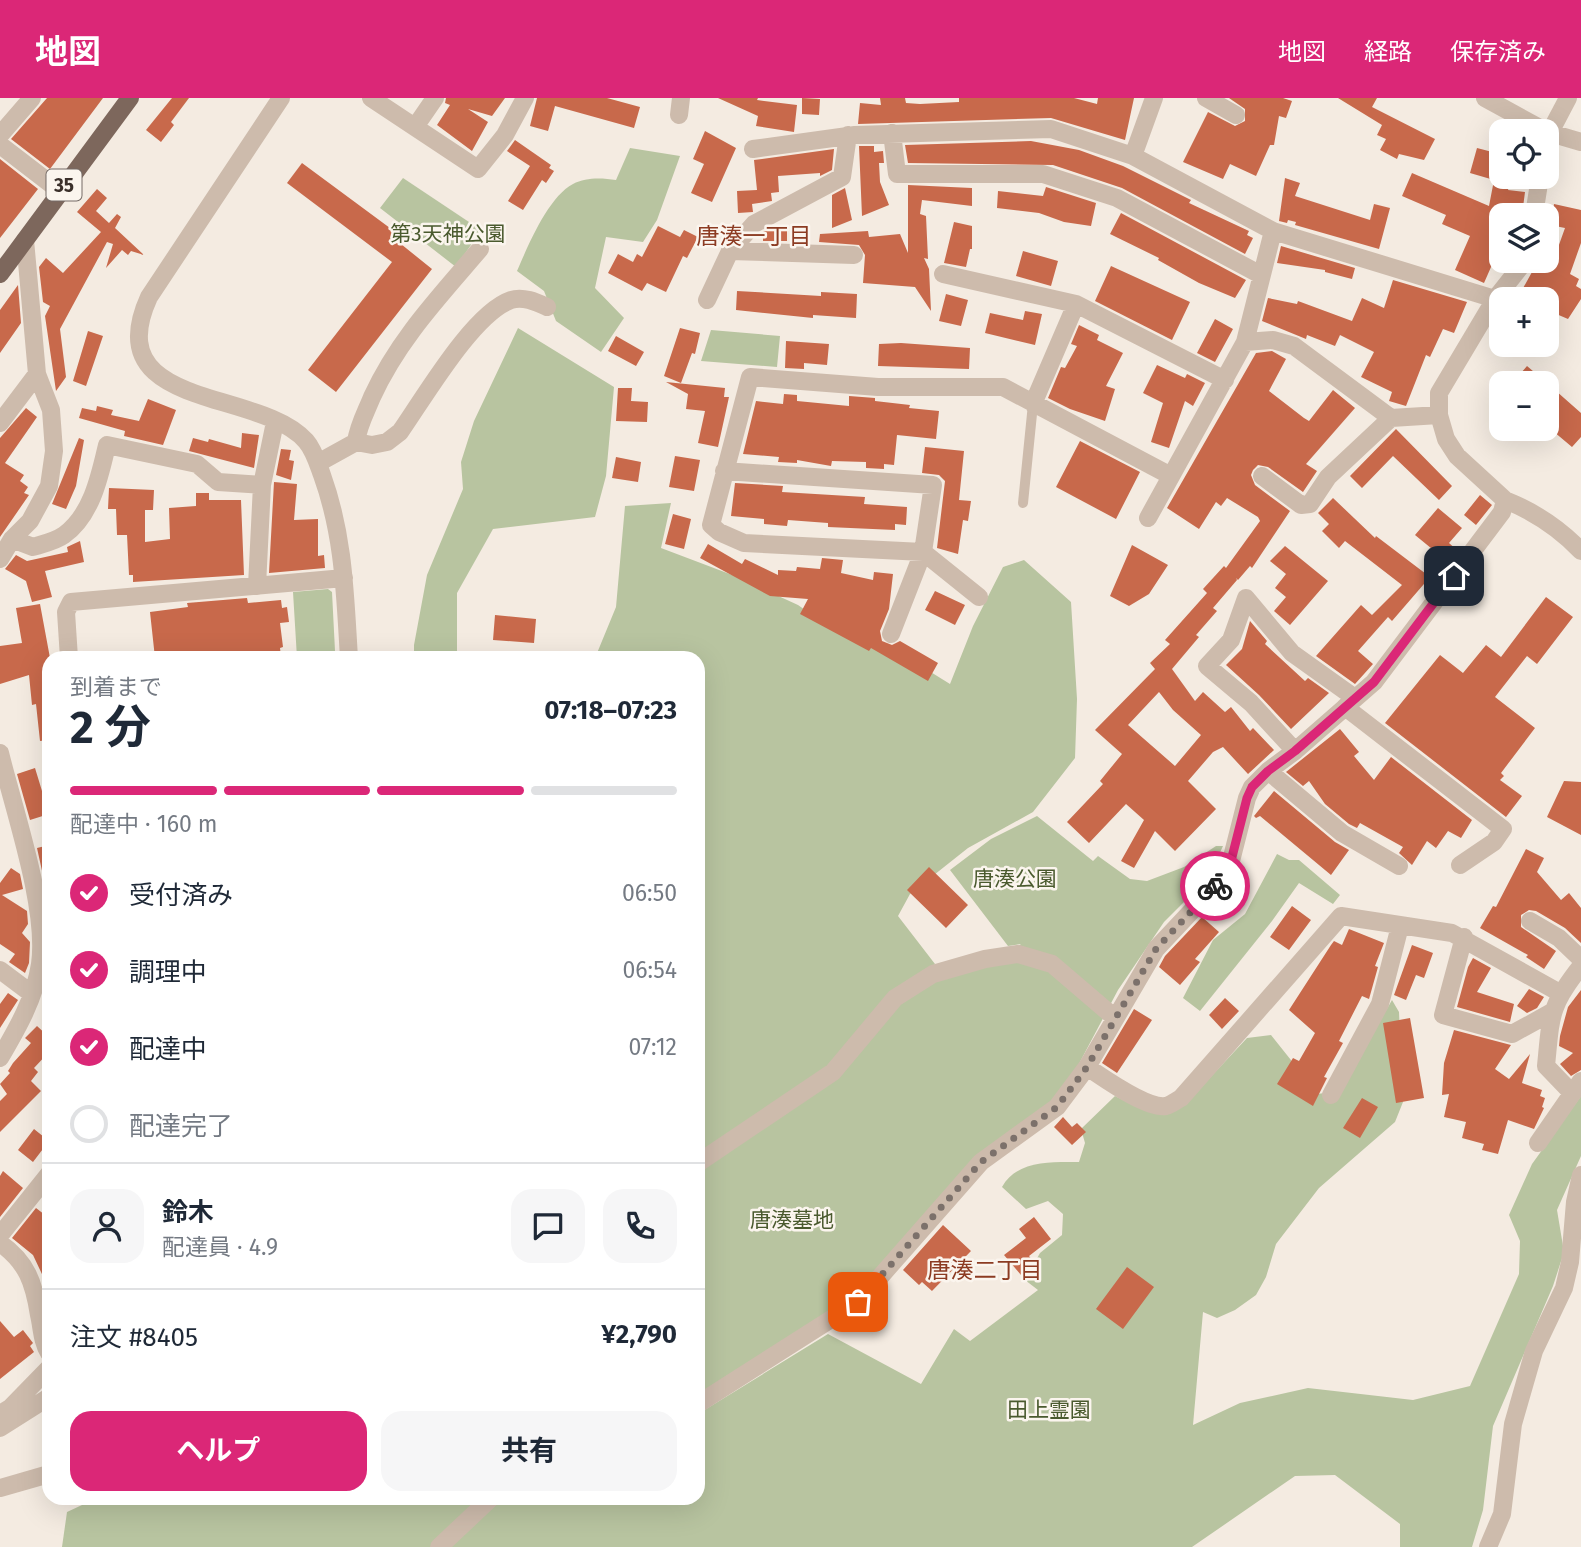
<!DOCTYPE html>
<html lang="ja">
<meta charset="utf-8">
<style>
:root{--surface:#fff;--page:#f6f6f7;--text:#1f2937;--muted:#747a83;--line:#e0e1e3;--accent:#db2777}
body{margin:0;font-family:"Fira Sans","Noto Sans JP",sans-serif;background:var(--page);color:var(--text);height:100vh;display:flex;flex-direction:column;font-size:26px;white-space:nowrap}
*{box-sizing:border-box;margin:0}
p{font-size:23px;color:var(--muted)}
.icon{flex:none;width:38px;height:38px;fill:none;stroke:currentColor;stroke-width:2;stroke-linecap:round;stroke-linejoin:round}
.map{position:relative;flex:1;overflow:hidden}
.panel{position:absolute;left:42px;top:553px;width:663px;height:854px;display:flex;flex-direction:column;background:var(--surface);border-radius:21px;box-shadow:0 7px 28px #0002}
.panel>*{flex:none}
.controls{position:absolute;left:1489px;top:21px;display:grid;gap:14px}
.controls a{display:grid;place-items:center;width:70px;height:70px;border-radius:14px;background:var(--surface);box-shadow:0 7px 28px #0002;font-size:35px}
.pin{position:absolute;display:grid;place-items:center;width:60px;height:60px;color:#fff;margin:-30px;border-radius:14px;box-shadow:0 4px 10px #0006}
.courier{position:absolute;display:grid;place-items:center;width:70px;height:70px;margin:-35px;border:5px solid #db2777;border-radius:50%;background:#fff;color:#222;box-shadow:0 2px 9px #0007}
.headline em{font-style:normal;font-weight:700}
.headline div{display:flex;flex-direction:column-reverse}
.headline{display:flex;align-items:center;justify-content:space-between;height:119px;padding:0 28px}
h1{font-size:46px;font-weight:700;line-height:52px}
.bar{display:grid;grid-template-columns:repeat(4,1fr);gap:10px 7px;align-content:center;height:84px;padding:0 28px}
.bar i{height:9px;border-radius:5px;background:var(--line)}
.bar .selected{background:var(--accent)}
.bar p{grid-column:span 4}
.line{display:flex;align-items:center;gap:18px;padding:0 28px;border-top:2px solid var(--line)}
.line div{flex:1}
.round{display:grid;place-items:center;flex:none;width:74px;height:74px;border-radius:21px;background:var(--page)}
ol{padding:0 28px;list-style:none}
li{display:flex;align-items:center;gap:21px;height:77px}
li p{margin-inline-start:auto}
li .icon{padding:7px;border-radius:50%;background:var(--accent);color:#fff;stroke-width:4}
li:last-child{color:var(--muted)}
li i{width:38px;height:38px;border:4px solid var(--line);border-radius:50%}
.action{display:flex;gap:14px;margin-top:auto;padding:14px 28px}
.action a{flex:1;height:80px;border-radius:21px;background:var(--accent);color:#fff;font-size:28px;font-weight:700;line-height:80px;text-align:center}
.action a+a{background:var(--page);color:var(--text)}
header{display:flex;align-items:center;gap:42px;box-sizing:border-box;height:98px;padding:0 35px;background:var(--accent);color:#fff}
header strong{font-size:33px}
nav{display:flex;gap:38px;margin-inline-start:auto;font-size:24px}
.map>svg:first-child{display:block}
.green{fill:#b8c4a0}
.building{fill:#c8694b;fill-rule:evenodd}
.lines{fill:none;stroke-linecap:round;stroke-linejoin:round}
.lane{stroke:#cdbbac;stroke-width:10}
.street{stroke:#cdbbac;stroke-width:18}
.primary{stroke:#7d675c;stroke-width:18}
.done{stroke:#7c716b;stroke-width:7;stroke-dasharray:0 12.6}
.route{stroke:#db2777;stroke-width:9}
.labels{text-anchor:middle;stroke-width:5;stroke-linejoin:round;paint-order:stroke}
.shield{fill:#fbf5ee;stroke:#756b66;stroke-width:2}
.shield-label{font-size:19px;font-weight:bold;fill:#3b302b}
.park-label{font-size:21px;fill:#4a5a2e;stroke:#fbf5ee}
.neighbourhood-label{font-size:23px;fill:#8c3b22;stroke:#fbf5ee}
</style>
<header>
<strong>地図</strong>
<nav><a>地図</a><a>経路</a><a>保存済み</a></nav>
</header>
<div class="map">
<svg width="1581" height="1449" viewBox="0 0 1581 1449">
<rect width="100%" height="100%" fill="#f4ebe1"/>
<path class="green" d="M630,50L680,58L657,122L643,144L606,139L595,190L624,220L601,254L556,223L544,193L517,173C528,148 548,99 573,86C586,79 602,80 616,82Z
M403,80L481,132L456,169L380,110Z
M518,230L614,289L606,378L595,419L493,431L457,495V560H414V547L427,477L463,391L461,364L474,323Z
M711,232L780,238L777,269L701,263Z
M671,405L661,450L735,478L798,507L831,530L884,545L950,586L973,528L1003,469L1024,462L1071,504L1077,601L1075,660L1033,714L968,750L910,796L898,818L935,866L892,896L826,969L698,1061V560H595L616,509L625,408Z
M328,491L332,494L335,553L330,560H297L293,494Z
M1037,718L1093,763L1098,758L1130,781L1147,783L1184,769L1216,748H1223L1208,780L1164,824L1118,892L1072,979L1047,1008L832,1215L698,1297V1073L776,1019L897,906L933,884L995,865L1021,846L1008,848L950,772L991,741Z
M1277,756L1289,762H1299L1340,797L1333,806L1299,785L1272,823L1200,913L1183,900L1213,842L1245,816Z
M1392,902L1399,914L1403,1004L1395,1024L1319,1090L1276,1146L1266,1179L1256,1197L1235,1212L1217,1220L1203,1214L1193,1327L1240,1305L1308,1290L1413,1302L1470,1288L1519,1176L1520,1143L1509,1117L1532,1066L1581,998V1058L1557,1112L1564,1154L1553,1188L1493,1328L1483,1412L1472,1449H1400V1426L1335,1377L1295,1378L1192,1449H62L67,1414L97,1400H698V1316L828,1236L921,1286L954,1231L970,1243L1038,1192L1025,1182L1040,1155L1062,1137L1063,1116L1048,1103L1026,1111L1002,1089C1017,1062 1051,1064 1079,1064L1085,1045L1081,1031L1115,998L1146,1013L1190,1001L1247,940L1271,937L1318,996L1336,993L1349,977Z"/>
<path class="building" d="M47,0H103L50,71L11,41Z
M172,0H189L171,24L174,27L161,44L146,32Z
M446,0H505L492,18L468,11L488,24L472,53L437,27L450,7L445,5Z
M537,0H607L640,9L634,30L555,8L548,33L530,28Z
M718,0H758L757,2L797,7L794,34L756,28L758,18Z
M802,0L820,1L819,17L802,16Z
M880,0H905L906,5L920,6L959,4V0H1074L1097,6L1098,0H1134L1125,42L1051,20L858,26L860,5L881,7Z
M1229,0H1283L1292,3L1286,20L1279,18L1274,47H1270L1256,78L1230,66L1223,81L1183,64L1208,14L1235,28L1245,23V11Z
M1338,0H1377L1372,9L1435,41L1424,62L1399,56L1397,61L1380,52L1386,41L1377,37L1382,27Z
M705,33L736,50L712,104L691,95L704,66L693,61Z
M515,42L551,67L549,70L554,73L546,85L542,82L523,112L508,103L530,68L507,53Z
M1031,43L1079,52L1123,68L1191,102L1189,105L1249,133L1247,137L1253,140L1245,156L1122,90L1053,67L908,65L905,47Z
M859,48H874V54L883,53L884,65H879L880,84L889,107L862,118Z
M1477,50L1500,56L1497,67L1502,68V79H1512L1508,92L1525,94L1522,117H1502V144L1484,185L1455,172L1470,138L1442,126L1446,117L1402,98L1412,75L1489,108L1494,82L1470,75Z
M834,51L832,72L820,78V75L778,78L779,94L771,95L772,103L752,106L753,114L738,115L737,93L757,92L754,62Z
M0,61L38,91L0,140Z
M302,65L394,133L391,138L432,171L336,294L308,272L392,164L287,85Z
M1285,80L1300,85L1295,98L1370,122L1374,106L1390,110L1379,151L1295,127L1296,124L1288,122L1287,125L1279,123Z
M908,87L972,90V108L922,102L920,116L926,118L928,161L924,160L929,171L931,213L915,189L863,185L865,157L859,147L819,144L820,136L868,133L869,139L900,136L908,155Z
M1046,89L1096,105L1091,128L1064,124L1039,115L997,110L998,93L1043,98Z
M845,90L852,122L832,130V97Z
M97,91L107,100L96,113L109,125L117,116L121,119L115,130L144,157L131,153L128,157L122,152L106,170L113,146L107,144L60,231L66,279L56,293L45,218L50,208L43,204L39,169L46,160L63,175L101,134L77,114Z
M1554,106L1581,112V145L1570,176L1579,181L1576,188L1581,191V201L1568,221L1547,212V201H1517L1537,165L1550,172L1565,130L1550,127Z
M1121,115L1246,182L1235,200L1199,185L1158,162L1159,160L1110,136Z
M954,124L972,128V151H970L966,169L944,165Z
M658,128L680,139L684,132L698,139L687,160L683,158L666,194L647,185L642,193L608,175L618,156L633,164L637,156L642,159Z
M772,129H787V143H763V134Z
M1281,148L1355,170L1352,181L1325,174V172L1277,165Z
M1023,153L1058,163L1051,188L1016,178Z
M1111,168L1190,204L1172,242L1095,203Z
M1393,182L1467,204L1454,235L1443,231L1430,259L1426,257L1406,308L1389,303L1392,294L1361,279L1374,254L1340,237L1335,248L1307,237L1306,241L1262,223L1268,200L1297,206L1298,203L1352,223L1362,200L1384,210Z
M18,187L21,225L0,255V212Z
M737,193L821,198V194L857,196L856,220L813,217V220L736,212Z
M946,196L968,202L961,228L939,223Z
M1025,213L1042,216L1035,247L985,235L990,215L1023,222Z
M1215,221L1233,231L1215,264L1197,255Z
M1079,227L1099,237L1097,242L1123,255L1106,288L1115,291L1105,323L1070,311L1048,300L1061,269L1065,270L1077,248L1071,246Z
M680,230L700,235L695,256L692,255L681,285L664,278Z
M88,233L103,238L86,288L73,283Z
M616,238L644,254L636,268L608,253Z
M786,243L829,246L827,267L804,265V271L785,270Z
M901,245L970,250L969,271L878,268L879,246Z
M1272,253L1286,261L1269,293L1304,320L1309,323L1333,292L1355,310L1306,366L1317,373L1303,394L1268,369L1258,367L1253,372L1251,377L1255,387L1290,413L1252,470L1250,468L1238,482L1236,480L1237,482L1213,510L1217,513L1196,537L1199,539L1172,571L1195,603L1203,594L1225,614L1231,609L1250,633L1253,630L1274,652L1248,676L1223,649L1213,654L1188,683L1216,711L1175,753L1155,733L1134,770L1121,763L1144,722L1126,706L1089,745L1067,724L1103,686L1100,683L1122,656L1095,632L1155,571L1150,565L1170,546L1165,542L1207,495L1203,491L1224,468L1226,470L1260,423L1258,419L1227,400L1221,408L1216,404L1199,431L1167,410L1256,255ZM1159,594L1173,612L1201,637L1175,668L1128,627Z
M1157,267L1185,280L1187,276L1205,285L1193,308L1185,303L1169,350L1151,344L1163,305L1143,295Z
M1527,268L1547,285H1512Z
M666,284L725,290L724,299H729L718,349L698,345L705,313L686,311L688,296Z
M1547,285L1581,315V339L1572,349L1547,328Z
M618,290H632L631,303L648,304L647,324L616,323Z
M784,296L797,297V303L849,308V298L875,300V303L910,307L909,310L939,313L936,341L897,337L894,367L884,366V371L866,370V364L832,363L831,368L797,362V365L778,364L779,359L743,356L756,303L783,306Z
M148,301L176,312L163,347L124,338L125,333L79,320L82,310L96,313L97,308L113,312L111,317L139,323Z
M26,310L37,319L5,365L24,377L20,383L28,389L24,395L29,397L0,439V340Z
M1396,331L1452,388L1439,402L1393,358L1362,390L1350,378Z
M242,335L259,337L254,370L189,353L193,340L208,344L209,341L241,350Z
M79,340L84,342L76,388L66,411L52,406Z
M1080,343L1140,374L1116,421L1056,389Z
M925,349L964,353L959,402L971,403L968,423L963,422L958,456L937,450L945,383L939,377L922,375Z
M281,351L291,352L289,362L294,363L291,382L276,377Z
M675,358L700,362L694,393L669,389Z
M616,359L641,364L638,384L612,380Z
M274,384L297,386L294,422L318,421V458L324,457L325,470L269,475Z
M735,385L783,388L782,394L865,399L864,406L907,409L906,427L895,426V432L828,429V425L788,422L787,428L764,426V421L731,418Z
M109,390L154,392L153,412H145V444L170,441L169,410L196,408V395H209V402H241L244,477L133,484V477H129L127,437H117L116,411H108Z
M1480,397L1492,407L1476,427L1464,417Z
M1333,400L1375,440L1376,438L1430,479L1392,523L1388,519L1358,553L1373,566L1355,586L1316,558L1361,507L1372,517L1402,487L1345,443L1339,450L1322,433L1329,426L1318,415Z
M1438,410L1462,430L1449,445L1458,453L1442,473L1430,462L1437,455L1415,437Z
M673,416L691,421L684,451L665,446Z
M80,443L84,464L45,473L52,499L32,504L26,483L5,471L16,457L27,463L68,454L67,449Z
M708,446L742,466L745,461L778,477V472L796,473L797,469L820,471L822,460L843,462L841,475L873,482L874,474L893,476L889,511L880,533L882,543L892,547L900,543L938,565L928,583L871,550L869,553L800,516L808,501L770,498L700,460Z
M1132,447L1168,467L1149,496L1129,508L1110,498Z
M1285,448L1328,483L1290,527L1274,513L1286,499L1275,490L1286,476L1270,463Z
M935,493L965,507L955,527L925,512Z
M1546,499L1573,519L1537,566L1527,558L1495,599L1535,630L1501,675L1504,678L1500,682L1522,698L1506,719L1385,625L1440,557L1463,575L1486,547L1501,559Z
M247,500L248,505L281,502L282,510L287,509L289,524L280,525L283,549L280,550L281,558L155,560L150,514L188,509L187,505Z
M40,506L50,560L49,642L40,643L36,606L32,607L29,577L0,586V548L22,545L16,510Z
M495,517L536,521L534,545L493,542Z
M1250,523L1267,543L1265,546L1305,583L1308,580L1329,595L1291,631L1259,597L1226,567L1242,551Z
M1340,631L1359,654L1354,658L1374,682L1391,659L1472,722L1461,740L1448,733L1436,750L1427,743L1412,767L1399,755L1403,749L1360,725L1357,730L1349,726L1325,706L1309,683L1303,688L1286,674Z
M35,670L49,716L30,722L17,676Z
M1564,683L1581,684V737L1547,719Z
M1274,693L1335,744L1349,752L1331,777L1260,718L1256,720L1254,718Z
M49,747V791H46L37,750Z
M1526,751L1544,760L1537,774L1561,802L1569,795L1581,810V845L1565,830L1536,813L1529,812L1521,817V829L1556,853L1544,871L1526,859L1528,857L1480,830L1493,808L1496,809Z
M929,769L968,807L946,830L907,792Z
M11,770L20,776L23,791L2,797L27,813L28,826L22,835L30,844L29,865L25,875L9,864L15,856L0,846V785Z
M1292,808L1311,822L1289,852L1270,839Z
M1202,819L1219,834L1195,861L1200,864L1180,887L1159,869L1165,858Z
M1349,831L1384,845L1375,868L1378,869L1369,901L1362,898L1339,943L1343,945L1324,979L1327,980L1313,1008L1277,986L1293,960L1299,963L1315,935L1289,912L1331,847L1334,843L1342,847Z
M1412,847L1433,855L1424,880L1416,877L1406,902L1394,897Z
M1473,860L1491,870L1477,894L1514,906L1510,924L1457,909L1468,869Z
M1529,891L1544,899L1537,910L1527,915L1517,908Z
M1581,892V972L1571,978L1560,966L1573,955L1559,948L1560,938L1568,909Z
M8,895L18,902L0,930V906Z
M1225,900L1239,913L1222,931L1209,917Z
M1134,911L1152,922L1117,975L1102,965Z
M1410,920L1424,1000L1396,1005L1383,925Z
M37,928L49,939V954L34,970L38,974L31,983L41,993L0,1034V1003L7,996L0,986L10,975L8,973L13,965L31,945L25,940Z
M1454,932L1511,947L1495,971L1509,981L1530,956L1522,985L1542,992L1540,998L1545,1000L1542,1009L1544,1010L1534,1031L1508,1022L1498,1056L1482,1052L1484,1046L1462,1040L1466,1024L1444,1019L1449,996L1442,997L1444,965Z
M1362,1000L1378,1009L1360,1040L1343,1030Z
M1063,1019L1072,1029L1077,1025L1086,1034L1072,1047L1054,1029Z
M34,1031L49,1043L33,1064L18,1052Z
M3,1073L23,1090L0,1119V1078Z
M36,1110L49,1120V1191L33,1157L12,1140Z
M1034,1119L1051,1141L1029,1158L1035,1166L1021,1177L1004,1157L1026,1140L1019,1131Z
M943,1127L971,1153L932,1193L922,1184L919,1187L903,1172Z
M1127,1169L1154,1189L1123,1231L1096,1211Z
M0,1223L14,1239L23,1232L33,1245L30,1248L34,1254L0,1281Z"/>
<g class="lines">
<path class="lane" d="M1023,405L1033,306"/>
<path class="street" d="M281,0L149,199C97,313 260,290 306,343C314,352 318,366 322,377C344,438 345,496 349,560
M371,0L478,71L505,37L525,0
M1206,0L1236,17
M1485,0L1545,33
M679,17L681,0
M415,29L435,0
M1547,34L1581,44
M892,35L897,76H1043L1117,100L1261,177
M0,37L32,0
M1547,40L1568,0
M0,47L60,93
M753,51L855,37L1051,31L1133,58L1273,133L1495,201
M1133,58L1154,0
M1534,117L1540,79
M730,153L854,157
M943,176L1076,206L1225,282
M707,202L730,153L754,126L842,79L848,37
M1245,244L1273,242L1294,248L1391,320
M1033,306L1076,206
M0,325L37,276
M356,344C358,328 366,314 372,299C398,242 439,199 480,151
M318,365L356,344L372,347L387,344L400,334C424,300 473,215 511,202C523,198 536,204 547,209
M724,373L933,387L923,454L891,536
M1262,378L1301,407L1310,406L1328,379L1391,320L1439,317
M1505,402C1535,414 1559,430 1581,453
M1148,420L1245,244L1273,133
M12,441L33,449C43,446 56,443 64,437C92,417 100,377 107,347L197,366L218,384L262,387
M0,461L12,441L30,423L49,388L54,353L51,312L37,276L25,142
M257,488L262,387L275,324
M979,499L923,454L744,445L719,434L711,427L750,279L878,289H1003L1171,378
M69,560L66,514L71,504L344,480
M1345,609L1503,731L1494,744L1460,767
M1295,653L1251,605L1207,568L1231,542L1246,500L1292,555L1355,600
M0,655C14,712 48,811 40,866C35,900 17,931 0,960
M1268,673L1342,735L1399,768
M1530,823L1559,840L1581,861
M1464,839L1443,917L1512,936L1552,914
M0,872L32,896
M1087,969C1104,980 1146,1011 1166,1008C1171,1007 1177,1002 1181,1000L1341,818L1452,835L1560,895
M1571,994L1546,968C1551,918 1549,908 1581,868
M1331,997L1380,906L1400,828
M1538,1045L1581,983
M698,1065L833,974L895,900L933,876L985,861L1018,856L1052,866L1114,919
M0,1137L49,1076
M0,1145C27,1164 34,1185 39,1217C42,1230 42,1244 49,1255
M698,1306L858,1204L981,1064L1057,1009L1087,969L1156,851L1216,787L1231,763L1247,700L1252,689L1268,673L1295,653L1374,584L1502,414L1505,402L1457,358L1446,341L1439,317V295L1495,201L1525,163
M0,1316L10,1310L49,1270
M0,1330L49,1299
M0,1390L49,1376
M439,1449L491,1400
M1488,1449L1502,1416L1513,1326L1534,1253L1564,1190L1570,1164L1575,1104L1581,1077"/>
<path class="primary" d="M0,176L130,0"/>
</g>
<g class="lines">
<path class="done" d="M858,1204L981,1064L1057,1009L1087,969L1156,851L1215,788"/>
<path class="route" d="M1215,788L1231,763L1247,700L1252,689L1268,673L1295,653L1374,584L1454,478"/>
</g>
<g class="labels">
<rect class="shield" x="46.5" y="71.5" width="35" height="31" rx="5"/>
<g class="shield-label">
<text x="64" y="94">35</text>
</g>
<g class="park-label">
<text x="448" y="143">第3天神公園</text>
<text x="1015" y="788">唐湊公園</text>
<text x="792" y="1129">唐湊墓地</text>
<text x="1049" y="1319">田上霊園</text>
</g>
<g class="neighbourhood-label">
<text x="754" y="146">唐湊一丁目</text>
<text x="985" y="1180">唐湊二丁目</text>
</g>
</g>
</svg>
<div class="controls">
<a><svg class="icon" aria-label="locate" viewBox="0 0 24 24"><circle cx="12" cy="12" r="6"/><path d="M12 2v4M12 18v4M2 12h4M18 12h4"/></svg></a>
<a><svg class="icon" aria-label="layers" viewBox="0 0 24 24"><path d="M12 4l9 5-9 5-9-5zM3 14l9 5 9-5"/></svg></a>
<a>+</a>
<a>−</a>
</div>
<div class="pin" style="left:858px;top:1204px;background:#ea580c"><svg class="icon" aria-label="bag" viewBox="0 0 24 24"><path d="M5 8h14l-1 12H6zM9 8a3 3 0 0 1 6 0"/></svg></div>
<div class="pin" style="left:1454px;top:478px;background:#1f2937"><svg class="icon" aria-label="home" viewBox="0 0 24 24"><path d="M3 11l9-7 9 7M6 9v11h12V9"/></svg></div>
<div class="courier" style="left:1215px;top:788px"><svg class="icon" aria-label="bike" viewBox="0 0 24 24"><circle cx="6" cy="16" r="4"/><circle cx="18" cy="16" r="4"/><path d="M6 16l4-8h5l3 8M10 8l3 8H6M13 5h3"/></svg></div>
<section class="panel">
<div class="headline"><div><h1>2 分</h1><p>到着まで</p></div><em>07:18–07:23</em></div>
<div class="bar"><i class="selected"></i><i class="selected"></i><i class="selected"></i><i></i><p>配達中 · 160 m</p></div>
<ol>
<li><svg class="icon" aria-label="check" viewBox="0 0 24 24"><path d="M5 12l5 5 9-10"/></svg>受付済み<p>06:50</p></li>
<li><svg class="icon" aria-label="check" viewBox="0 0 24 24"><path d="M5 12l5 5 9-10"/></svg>調理中<p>06:54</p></li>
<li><svg class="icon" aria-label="check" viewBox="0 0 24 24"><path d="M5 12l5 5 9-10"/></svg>配達中<p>07:12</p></li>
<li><i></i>配達完了</li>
</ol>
<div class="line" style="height:126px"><a class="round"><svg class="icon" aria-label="person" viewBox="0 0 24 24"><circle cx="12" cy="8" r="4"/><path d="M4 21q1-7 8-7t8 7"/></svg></a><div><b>鈴木</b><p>配達員 · 4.9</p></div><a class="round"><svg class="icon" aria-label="chat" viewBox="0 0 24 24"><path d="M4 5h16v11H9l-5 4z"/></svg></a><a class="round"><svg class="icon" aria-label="phone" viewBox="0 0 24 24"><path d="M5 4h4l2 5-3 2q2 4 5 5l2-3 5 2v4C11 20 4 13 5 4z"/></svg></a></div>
<div class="line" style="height:91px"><div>注文 #8405</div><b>¥2,790</b></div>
<div class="action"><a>ヘルプ</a><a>共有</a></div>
</section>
</div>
